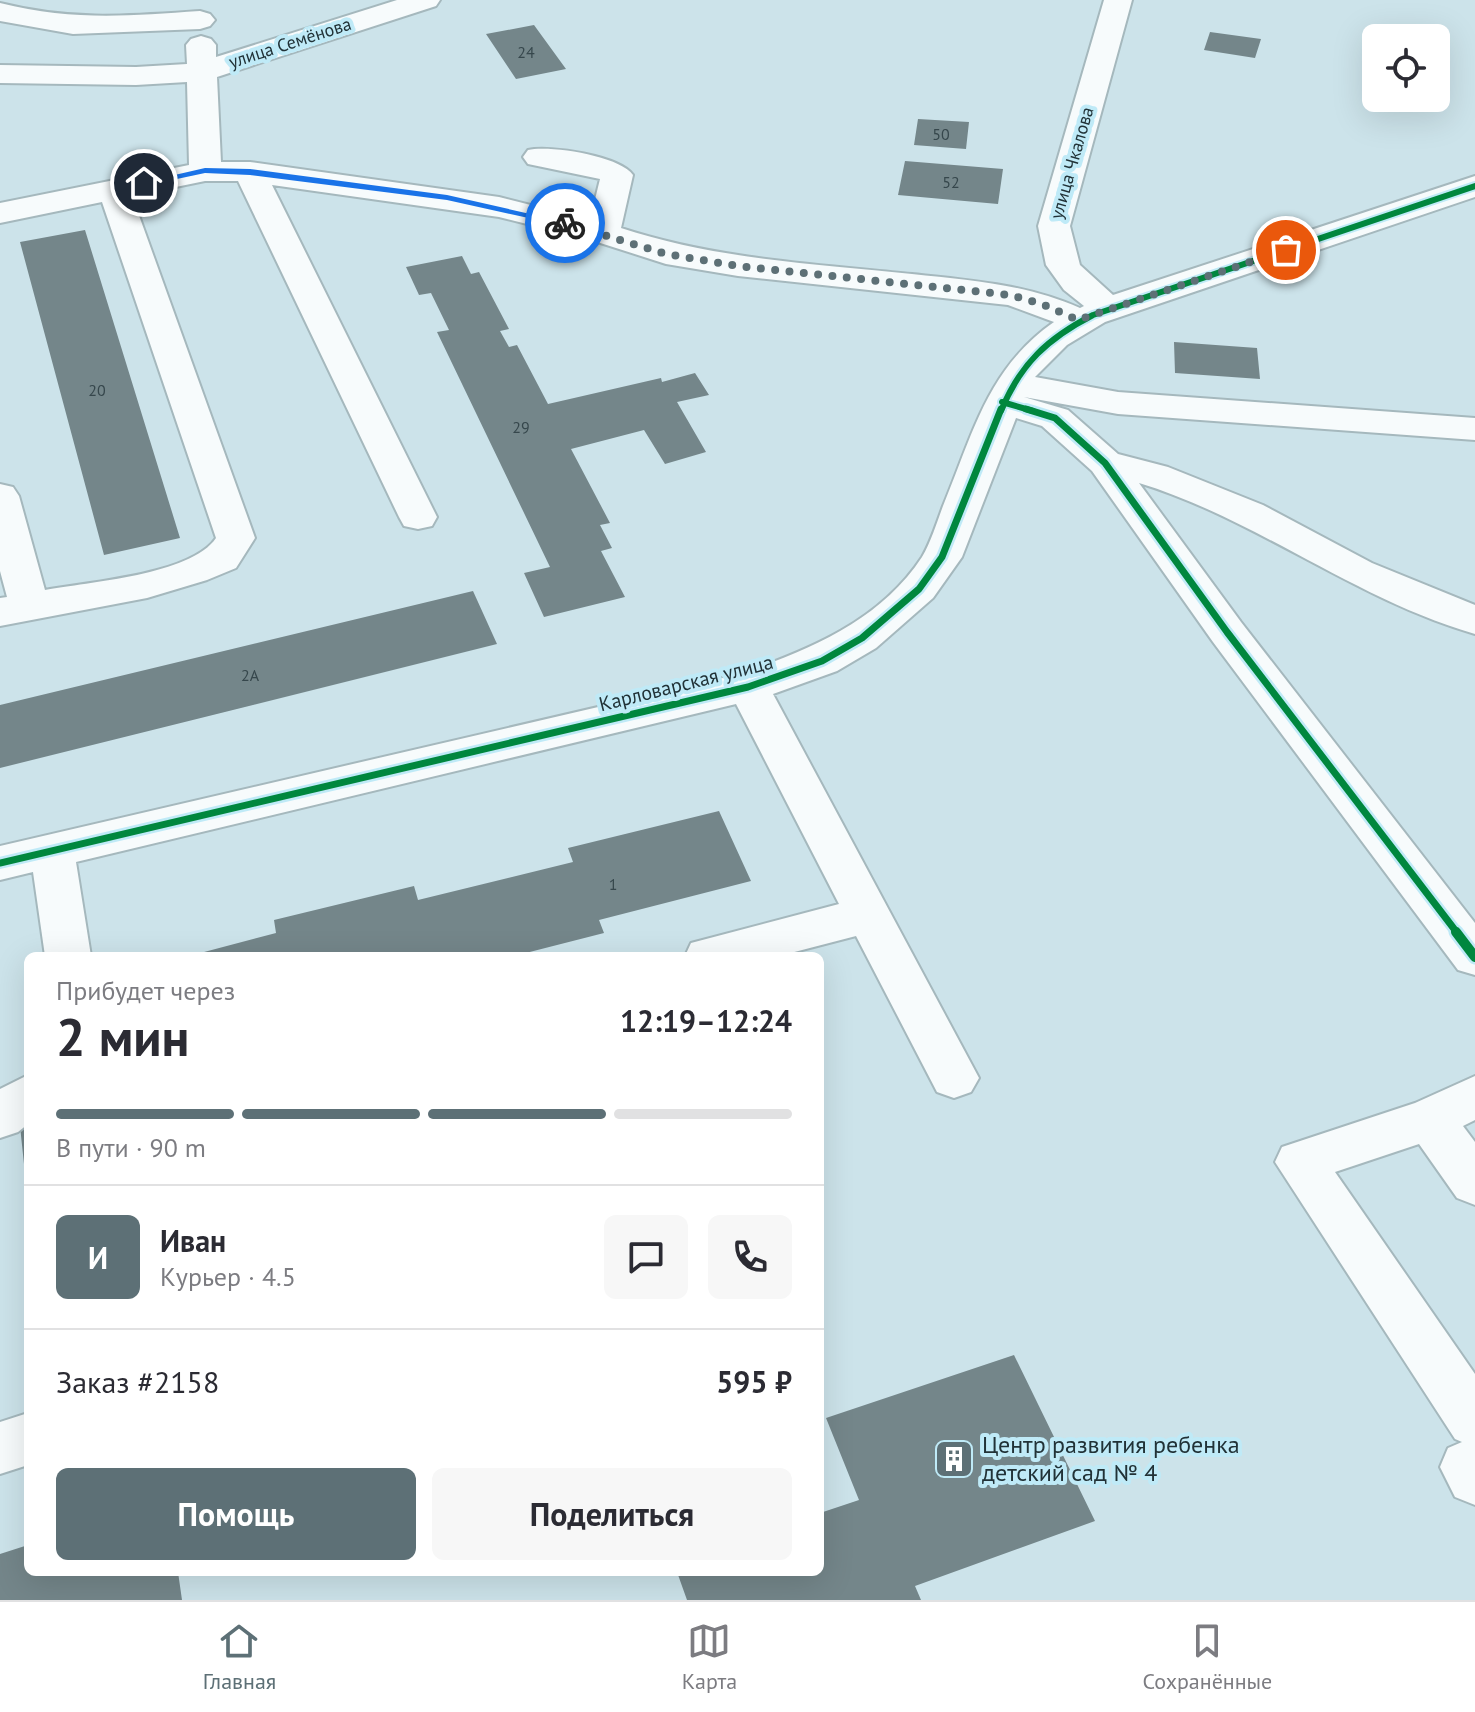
<!DOCTYPE html>
<html lang="ru">
<meta charset="utf-8">
<style>
:root{--surface:#fff;--page:#f7f7f7;--text:#2b2b33;--muted:#7c7c81;--line:#e1e1e2;--accent:#5d7076}
body{margin:0;font-family:"PT Sans",sans-serif;background:var(--page);color:var(--text);height:100vh;display:flex;flex-direction:column;font-size:30px;white-space:nowrap}
*{box-sizing:border-box;margin:0}
p{font-size:26px;color:var(--muted)}
.icon{flex:none;width:44px;height:44px;fill:none;stroke:currentColor;stroke-width:2;stroke-linecap:round;stroke-linejoin:round}
.map{position:relative;flex:1;overflow:hidden}
.sheet{position:absolute;left:24px;top:952px;width:800px;height:624px;display:flex;flex-direction:column;background:var(--surface);border-radius:12px;box-shadow:0 8px 32px #0002}
.sheet>*{flex:none}
.tools{position:absolute;left:1362px;top:24px;display:grid;gap:16px}
.tools a{display:grid;place-items:center;width:88px;height:88px;border-radius:12px;background:var(--surface);box-shadow:0 8px 32px #0002;font-size:40px}
.pin{position:absolute;display:grid;place-items:center;width:68px;height:68px;color:#fff;margin:-34px;border:4px solid #fff;border-radius:50%;box-shadow:0 2px 8px #0007}
.courier{position:absolute;display:grid;place-items:center;width:80px;height:80px;margin:-40px;border:6px solid #1a73e8;border-radius:50%;background:#fff;color:#222;box-shadow:0 2px 10px #0007}
.head em{font-style:normal;font-weight:700}
.head div{display:flex;flex-direction:column-reverse}
.head{display:flex;align-items:center;justify-content:space-between;height:136px;padding:0 32px}
h1{font-size:52px;font-weight:700;line-height:60px}
.bar{display:grid;grid-template-columns:repeat(4,1fr);gap:12px 8px;align-content:center;height:96px;padding:0 32px}
.bar i{height:10px;border-radius:6px;background:var(--line)}
.bar .active{background:var(--accent)}
.bar p{grid-column:span 4}
.line{display:flex;align-items:center;gap:20px;padding:0 32px;border-top:2px solid var(--line)}
.line div{flex:1}
.round{display:grid;place-items:center;flex:none;width:84px;height:84px;border-radius:12px;background:var(--page)}
.action{display:flex;gap:16px;margin-top:auto;padding:16px 32px}
.action a{flex:1;height:92px;border-radius:12px;background:var(--accent);color:#fff;font-size:32px;font-weight:700;line-height:92px;text-align:center}
.action a+a{background:var(--page);color:var(--text)}
.dock{display:flex;justify-content:space-around;align-items:center;height:112px;border-top:2px solid var(--line);background:var(--surface);font-size:22px;color:var(--muted)}
.dock a{display:grid;justify-items:center;gap:4px}
.dock .active{color:var(--accent)}
.map>svg:first-child{display:block}
.building{fill:#74868a}
.lines{fill:none;stroke-linecap:round;stroke-linejoin:round}
.minor-casing{stroke:#a5b8bd;stroke-width:4}
.minor{fill:#f7fbfc;fill-rule:evenodd}
.cycleway-far2-casing{stroke:#bfeaf7;stroke-width:10}
.cycleway-far1-casing{stroke:#bfeaf7;stroke-width:12}
.cycleway-casing{stroke:#bfeaf7;stroke-width:15}
.cycleway-far2{stroke:#00873e;stroke-width:6}
.cycleway-far1{stroke:#00873e;stroke-width:7}
.cycleway{stroke:#00873e;stroke-width:10}
.route{fill:#1a73e8}
.done{stroke:#5d7076;stroke-width:8;stroke-dasharray:0 14.4}
.labels{text-anchor:middle;stroke-width:8;stroke-linejoin:round;paint-order:stroke}
.number-label{font-size:16px;fill:#36474c}
.far-street-label{font-size:18px;fill:#213237;stroke:#bfeaf7}
.street-label{font-size:20px;fill:#213237;stroke:#bfeaf7}
.near-poi-label{font-size:24px;fill:#213237;stroke:#bfeaf7;text-anchor:start}
</style>
<div class="map">
<svg width="1475" height="1600" viewBox="0 0 1475 1600">
<rect width="100%" height="100%" fill="#cce3ea"/>
<path class="building" d="M534,25L566,69L516,79L486,34Z
M1210,32L1261,39L1255,58L1204,50Z
M918,119L969,122L966,149L914,145Z
M905,161L1003,169L998,204L898,195Z
M85,230L180,538L104,555L20,242Z
M462,256L471,274L479,272L509,329L500,331L509,347L517,345L548,404L661,378L662,382L695,373L709,395L677,402L706,452L665,464L644,430L571,449L610,523L600,525L612,548L601,551L625,597L544,617L524,573L550,567L437,332L449,330L431,293L419,295L406,267Z
M1174,342L1257,348L1260,379L1175,373Z
M473,591L497,644L0,768V705Z
M719,811L751,881L599,920L604,933L514,956H189L276,933L274,920L414,886L418,900L573,862L568,848Z
M28,1124V1163L24,1164L20,1126Z
M1014,1355L1095,1521L915,1586L921,1600H687L677,1572H820V1513L859,1500L826,1418Z
M28,1545V1572H178L182,1600H0V1554Z"/>
<g class="lines">
<defs>
<path id="minor" d="M397,0H440L436,6L217,77L221,162H250L499,197L590,220L600,179L528,164L523,157L528,150C550,145 620,156 633,175L621,228C715,259 814,264 912,274C970,280 1025,284 1080,308L1084,306L1064,290L1046,265L1038,226L1104,0H1132L1070,226L1080,265L1113,295L1475,176V197L1105,322L1067,345L1035,377L1118,392L1475,418V440L1118,414L1024,397L1068,410L1118,454L1168,467L1263,505L1372,563L1475,605V634C1356,600 1257,519 1139,483L1241,622L1475,923V975L1458,970L1213,642L1092,471L1042,426L1016,418L962,557L933,598L876,648L837,671L773,694L979,1078L971,1092L954,1098L937,1092L856,936L779,956H685L691,943L839,904L736,704L76,862L91,956H45L33,872L0,880V846L740,674C809,650 880,621 922,557C931,542 937,522 943,506C973,434 987,369 1054,322L1008,305L738,276L666,264L591,240L499,217L272,185L437,517L432,526L418,529L404,526L399,517L238,181H205L132,196L255,538L236,568L207,580L147,598L0,626V598L7,597L0,571V484L13,487L19,496L45,590C88,582 191,575 216,538L102,202L0,223V203L189,165L187,82L136,85L0,83V65L136,67L187,64L186,45L191,39L201,36L211,39L216,45V57Z
M0,3C72,21 127,16 200,11L210,14L215,20L210,26L200,29L73,34L0,21Z
M28,1075V1124L18,1132L0,1138V1089Z
M1475,1076V1120L1463,1126L1475,1142V1205L1457,1198L1419,1144L1335,1172L1475,1374V1505L1455,1497L1440,1467L1448,1448L1462,1442L1455,1439L1275,1162L1282,1147L1415,1103Z
M28,1413V1465L0,1474V1422Z"/>
</defs>
<use href="#minor" class="minor-casing"/>
<use href="#minor" class="minor"/>
<defs>
<path id="cycleway-far2" d="M1002,402L1033,411
M1001,411C1020,364 1048,338 1093,315L1475,186"/>
<path id="cycleway-far1" d="M1026,409L1055,418L1105,463L1227,632L1458,934
M0,863L748,687L822,661L862,638L919,589L942,557L1001,409"/>
<path id="cycleway" d="M1456,932L1475,957"/>
</defs>
<use href="#cycleway-far2" class="cycleway-far2-casing"/>
<use href="#cycleway-far1" class="cycleway-far1-casing"/>
<use href="#cycleway" class="cycleway-casing"/>
<use href="#cycleway-far2" class="cycleway-far2"/>
<use href="#cycleway-far1" class="cycleway-far1"/>
<use href="#cycleway" class="cycleway"/>
</g>
<path class="route" d="M205,168L250,169L447,195L570,223L565,226L447,200L250,175L205,173L144,186L140,183Z"/>
<g class="lines">
<path class="done" d="M565,223L666,254L738,266L1010,295L1042,304L1078,320L1286,250"/>
</g>
<defs>
<symbol id="building-square" viewBox="-11 -11 22 22"><rect x="-9" y="-9" width="18" height="18" rx="4" fill="#5d7076" stroke="#bfeaf7"/><path d="M-4-6H4V6H1V3H-1V6H-4ZM-2.5-4.3h1.7v1.8h-1.7ZM.8-4.3h1.7v1.8H.8ZM-2.5-1h1.7V.8h-1.7ZM.8-1h1.7V.8H.8Z" fill="#fff"/></symbol>
</defs>
<g fill-rule="evenodd">
<use href="#building-square" x="932" y="1437" width="44" height="44"/>
</g>
<g class="labels">
<g class="number-label">
<text x="526" y="58">24</text>
<text x="941" y="140">50</text>
<text x="951" y="188">52</text>
<text x="97" y="396">20</text>
<text x="521" y="433">29</text>
<text x="250" y="681">2А</text>
<text x="613" y="890">1</text>
</g>
<g class="far-street-label">
<text transform="translate(290 43) rotate(-18)" y="6">улица Семёнова</text>
<text transform="translate(1072 163) rotate(-74)" y="6">улица Чкалова</text>
</g>
<g class="street-label">
<text transform="translate(686 683) rotate(-14)" y="7">Карловарская улица</text>
</g>
<g class="near-poi-label">
<text x="982" y="1453">Центр развития ребенка<tspan x="982" dy="28">детский сад № 4</tspan></text>
</g>
</g>
</svg>
<div class="tools">
<a><svg class="icon" aria-label="locate" viewBox="0 0 24 24"><circle cx="12" cy="12" r="6"/><path d="M12 2v4M12 18v4M2 12h4M18 12h4"/></svg></a>
</div>
<div class="pin" style="left:1286px;top:250px;background:#ea580c"><svg class="icon" aria-label="bag" viewBox="0 0 24 24"><path d="M5 8h14l-1 12H6zM9 8a3 3 0 0 1 6 0"/></svg></div>
<div class="pin" style="left:144px;top:183px;background:#1f2937"><svg class="icon" aria-label="home" viewBox="0 0 24 24"><path d="M3 11l9-7 9 7M6 9v11h12V9"/></svg></div>
<div class="courier" style="left:565px;top:223px"><svg class="icon" aria-label="bike" viewBox="0 0 24 24"><circle cx="6" cy="16" r="4"/><circle cx="18" cy="16" r="4"/><path d="M6 16l4-8h5l3 8M10 8l3 8H6M13 5h3"/></svg></div>
<section class="sheet">
<div class="head"><div><h1>2 мин</h1><p>Прибудет через</p></div><em>12:19–12:24</em></div>
<div class="bar"><i class="active"></i><i class="active"></i><i class="active"></i><i></i><p>В пути · 90 m</p></div>
<div class="line" style="height:144px"><b class="round" style="background:var(--accent);color:#fff">И</b><div><b>Иван</b><p>Курьер · 4.5</p></div><a class="round"><svg class="icon" aria-label="chat" viewBox="0 0 24 24"><path d="M4 5h16v11H9l-5 4z"/></svg></a><a class="round"><svg class="icon" aria-label="phone" viewBox="0 0 24 24"><path d="M5 4h4l2 5-3 2q2 4 5 5l2-3 5 2v4C11 20 4 13 5 4z"/></svg></a></div>
<div class="line" style="height:104px"><div>Заказ #2158</div><b>595 ₽</b></div>
<div class="action"><a>Помощь</a><a>Поделиться</a></div>
</section>
</div>
<nav class="dock">
<a class="active"><svg class="icon" aria-label="home" viewBox="0 0 24 24"><path d="M3 11l9-7 9 7M6 9v11h12V9"/></svg>Главная</a>
<a><svg class="icon" aria-label="map" viewBox="0 0 24 24"><path d="M3 6l6-2 6 2 6-2v14l-6 2-6-2-6 2zM9 4v14M15 6v14"/></svg>Карта</a>
<a><svg class="icon" aria-label="saved" viewBox="0 0 24 24"><path d="M7 4h10v16l-5-4-5 4z"/></svg>Сохранённые</a>
</nav>
